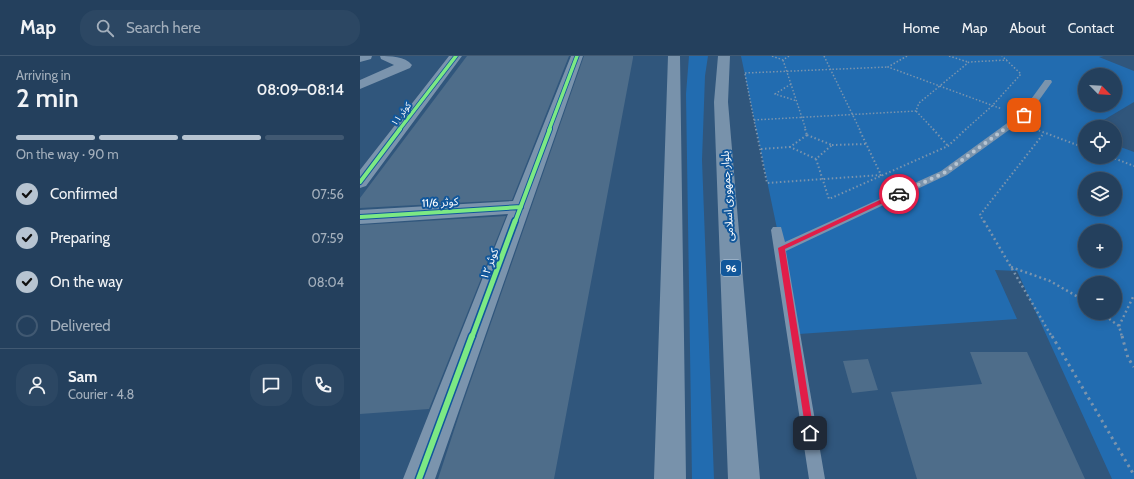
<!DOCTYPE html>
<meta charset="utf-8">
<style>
:root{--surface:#24405d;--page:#2c4763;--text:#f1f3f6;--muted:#a3afbc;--line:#415972;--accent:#b7c4d1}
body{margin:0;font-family:Cabin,"Noto Sans Arabic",sans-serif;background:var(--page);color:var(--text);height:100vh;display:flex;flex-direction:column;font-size:15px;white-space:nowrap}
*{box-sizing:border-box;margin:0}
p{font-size:13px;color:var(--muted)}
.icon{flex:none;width:22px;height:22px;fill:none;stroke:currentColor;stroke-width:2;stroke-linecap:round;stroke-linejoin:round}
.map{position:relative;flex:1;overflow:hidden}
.details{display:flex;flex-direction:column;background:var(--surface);width:360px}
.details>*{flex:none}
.needle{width:26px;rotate:114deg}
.controls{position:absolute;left:718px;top:12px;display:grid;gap:8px}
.controls a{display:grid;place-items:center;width:44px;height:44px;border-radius:50%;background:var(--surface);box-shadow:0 2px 10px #0003,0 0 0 1px var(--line);font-size:20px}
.pin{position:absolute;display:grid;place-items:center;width:34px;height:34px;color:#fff;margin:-17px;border-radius:8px;box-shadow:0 2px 6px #0006}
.courier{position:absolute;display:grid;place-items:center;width:40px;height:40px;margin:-20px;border:3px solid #e11d48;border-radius:50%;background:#fff;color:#222;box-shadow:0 1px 5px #0007}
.headline em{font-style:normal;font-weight:600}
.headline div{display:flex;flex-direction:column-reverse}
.headline{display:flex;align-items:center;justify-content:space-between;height:68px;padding:0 16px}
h1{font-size:26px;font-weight:600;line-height:30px}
.bar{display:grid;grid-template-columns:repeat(4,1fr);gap:6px 4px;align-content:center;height:48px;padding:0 16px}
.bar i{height:5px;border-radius:3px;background:var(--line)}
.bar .on{background:var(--accent)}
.bar p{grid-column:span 4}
.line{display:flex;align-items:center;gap:10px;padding:0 16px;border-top:1px solid var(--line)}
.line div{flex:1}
.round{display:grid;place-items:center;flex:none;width:42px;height:42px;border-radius:16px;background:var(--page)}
ol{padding:0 16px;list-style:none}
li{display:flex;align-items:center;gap:12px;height:44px}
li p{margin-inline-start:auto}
li .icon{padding:4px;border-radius:50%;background:var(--accent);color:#111;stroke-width:4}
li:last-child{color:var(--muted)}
li i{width:22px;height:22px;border:2px solid var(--line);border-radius:50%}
header{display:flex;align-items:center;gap:24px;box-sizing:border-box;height:56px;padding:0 20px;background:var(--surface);border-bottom:1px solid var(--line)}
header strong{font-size:19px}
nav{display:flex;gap:22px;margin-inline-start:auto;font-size:14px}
.search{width:280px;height:36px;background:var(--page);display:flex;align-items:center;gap:10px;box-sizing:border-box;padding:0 14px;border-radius:16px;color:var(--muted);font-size:15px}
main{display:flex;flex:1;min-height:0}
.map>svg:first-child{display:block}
.green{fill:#226cb0;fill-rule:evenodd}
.building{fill:#4e6d8a}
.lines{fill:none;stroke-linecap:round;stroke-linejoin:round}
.path-far3{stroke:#7b94ad;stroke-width:1.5;stroke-dasharray:1.5 2;stroke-linecap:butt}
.path-far2{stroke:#7b94ad;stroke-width:2;stroke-dasharray:1.5 2.5;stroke-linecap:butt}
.path-far1{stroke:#7b94ad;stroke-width:2.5;stroke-dasharray:2 3;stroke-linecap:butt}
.path{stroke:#7b94ad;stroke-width:3;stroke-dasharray:2.5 4;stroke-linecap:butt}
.service{fill:#7b94ad;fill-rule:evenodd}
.minor{fill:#7b94ad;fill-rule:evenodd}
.primary{fill:#7892ab;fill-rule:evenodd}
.cycleway-far3-casing{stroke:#11579b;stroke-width:5}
.cycleway-far2-casing{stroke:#11579b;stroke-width:6}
.cycleway-far1-casing{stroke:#11579b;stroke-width:8}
.cycleway-casing{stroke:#11579b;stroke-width:9}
.cycleway-far3{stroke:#7ce984;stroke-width:3.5}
.cycleway-far2{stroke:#7ce984;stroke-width:4}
.cycleway-far1{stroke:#7ce984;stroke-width:5}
.cycleway{stroke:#7ce984;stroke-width:6}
.route{fill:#e11d48}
.done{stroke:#b7c4d1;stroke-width:4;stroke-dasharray:0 7.2}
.labels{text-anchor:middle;stroke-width:4;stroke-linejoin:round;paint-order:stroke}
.far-street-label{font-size:9px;fill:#fff;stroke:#11579b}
.shield{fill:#11579b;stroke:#b8cde1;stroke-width:1}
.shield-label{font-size:10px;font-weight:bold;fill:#fff}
.street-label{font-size:11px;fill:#fff;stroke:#11579b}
</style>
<header>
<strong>Map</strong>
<div class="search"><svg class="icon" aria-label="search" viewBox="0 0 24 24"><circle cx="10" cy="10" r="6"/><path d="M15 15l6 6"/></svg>Search here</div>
<nav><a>Home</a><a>Map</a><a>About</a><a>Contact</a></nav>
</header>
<main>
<section class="details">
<div class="headline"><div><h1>2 min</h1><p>Arriving in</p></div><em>08:09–08:14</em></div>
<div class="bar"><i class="on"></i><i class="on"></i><i class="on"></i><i></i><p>On the way · 90 m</p></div>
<ol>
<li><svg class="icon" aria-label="check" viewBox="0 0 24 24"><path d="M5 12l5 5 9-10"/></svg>Confirmed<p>07:56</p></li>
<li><svg class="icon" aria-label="check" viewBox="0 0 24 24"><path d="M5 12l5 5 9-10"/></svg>Preparing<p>07:59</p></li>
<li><svg class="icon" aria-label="check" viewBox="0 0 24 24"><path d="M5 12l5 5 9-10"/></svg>On the way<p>08:04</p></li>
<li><i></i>Delivered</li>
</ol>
<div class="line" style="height:72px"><a class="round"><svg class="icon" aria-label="person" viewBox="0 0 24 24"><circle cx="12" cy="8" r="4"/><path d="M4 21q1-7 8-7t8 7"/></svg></a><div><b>Sam</b><p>Courier · 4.8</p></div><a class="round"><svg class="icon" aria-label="chat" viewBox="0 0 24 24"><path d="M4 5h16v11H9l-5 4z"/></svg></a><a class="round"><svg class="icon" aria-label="phone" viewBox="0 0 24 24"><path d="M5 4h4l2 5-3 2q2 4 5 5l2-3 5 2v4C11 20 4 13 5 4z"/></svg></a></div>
</section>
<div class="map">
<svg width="774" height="423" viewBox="0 0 774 423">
<rect width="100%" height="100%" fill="#30567c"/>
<path class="green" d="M329,0H348L345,20L342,104L354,423H332L326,38Z
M381,0H744L739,1L774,15V46L737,68L739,71H725V101H755V89L774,96V423H752L657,215L635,214L657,263L439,278ZM725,19H755V49H725ZM725,123H755V153H725ZM725,175H755V205H725ZM725,227H755V257H725Z"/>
<path class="building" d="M107,0H209L152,144L0,152V142Z
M224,0H273V2L194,423H78L102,350Z
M146,160L69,353L0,358V169Z
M610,296H667L725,423H557L531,336L622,328Z
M508,303L518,334L492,337L483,305Z"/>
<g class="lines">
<path class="path-far3" d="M412,0L423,4L429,0
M464,0L500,74
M547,0L528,11L642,53
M589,0L608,6
M423,4L446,74
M385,17L528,11
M385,18L396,74
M431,28L415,38L437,45
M394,64L556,55
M674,73L678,74
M574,74L556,55L559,47L609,6L647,4
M605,74L632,50L661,18L642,0"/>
<path class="path-far2" d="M396,73L407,127L521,119L499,73
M445,73L447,79
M573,73L588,90
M675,73L725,92
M447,79L472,89L456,103L430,91Z
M472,89L506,88
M401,93L430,91
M751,101L774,110
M456,103L469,143L588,90L606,73
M624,166L620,159L684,77"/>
<path class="path-far1" d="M624,165L692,281
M651,211L690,225L725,245
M741,257L759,270L762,281
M759,270L774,239"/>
<path class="path" d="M692,280L774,419
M762,280L768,302L774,311"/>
<path class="service" d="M685,24H691L692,26L667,61L587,119L426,195L465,423H449L411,174L413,171H421L425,186L581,115L661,57Z"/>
<path class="minor" d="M0,0H12L11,3L0,6Z
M20,0C30,0 45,0 52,9L50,12L0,33V24L34,9L21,3Z
M89,0H102L6,130L0,132V114Z
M211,0H223L75,423H43L148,158L0,168V154L153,145Z"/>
<path class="primary" d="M308,0H320L326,423H294Z
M358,0H370L368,46L400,423H368L354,46Z"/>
<defs>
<path id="cycleway-far3" d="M39,74L96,0
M189,74L217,0"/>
<path id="cycleway-far2" d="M0,126L40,73
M0,161L161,151
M155,166L190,73"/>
<path id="cycleway-far1" d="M112,281L155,165"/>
<path id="cycleway" d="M59,423L112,280"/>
</defs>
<use href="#cycleway-far3" class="cycleway-far3-casing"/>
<use href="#cycleway-far2" class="cycleway-far2-casing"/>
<use href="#cycleway-far1" class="cycleway-far1-casing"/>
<use href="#cycleway" class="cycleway-casing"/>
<use href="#cycleway-far3" class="cycleway-far3"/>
<use href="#cycleway-far2" class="cycleway-far2"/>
<use href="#cycleway-far1" class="cycleway-far1"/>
<use href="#cycleway" class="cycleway"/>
</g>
<path class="route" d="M537,136L542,138L425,193L454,377L453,380L450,381L447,380L446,377L418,192Z"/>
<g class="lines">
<path class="done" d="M539,138L584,117L664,59"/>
</g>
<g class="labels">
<g class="far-street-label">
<text transform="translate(41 58) rotate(-53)" y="3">کوثر ۱۱</text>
</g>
<rect class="shield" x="361" y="204" width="20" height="16" rx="3"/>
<g class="shield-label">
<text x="371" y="216">96</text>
</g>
<g class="street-label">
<text transform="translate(367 140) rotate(-93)" y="4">بلوار جمهوری اسلامی</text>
<text transform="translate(80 146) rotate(-3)" y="4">کوثر 11/6</text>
<text transform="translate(129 208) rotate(-69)" y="4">کوثر ۱۲</text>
</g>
</g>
</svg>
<div class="controls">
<a><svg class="needle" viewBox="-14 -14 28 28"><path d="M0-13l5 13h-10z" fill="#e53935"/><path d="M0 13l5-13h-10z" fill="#a3afbc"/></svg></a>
<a><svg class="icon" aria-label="locate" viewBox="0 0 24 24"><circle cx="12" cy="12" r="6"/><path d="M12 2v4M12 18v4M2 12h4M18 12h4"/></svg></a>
<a><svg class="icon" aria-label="layers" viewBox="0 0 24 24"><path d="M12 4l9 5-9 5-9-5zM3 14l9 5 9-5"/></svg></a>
<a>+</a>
<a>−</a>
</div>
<div class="pin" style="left:664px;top:59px;background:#ea580c"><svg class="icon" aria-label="bag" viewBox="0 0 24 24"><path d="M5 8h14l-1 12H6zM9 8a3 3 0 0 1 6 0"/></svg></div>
<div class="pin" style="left:450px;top:377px;background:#1f2937"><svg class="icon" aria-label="home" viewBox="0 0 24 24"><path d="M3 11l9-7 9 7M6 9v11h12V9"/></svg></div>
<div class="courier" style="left:539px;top:138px"><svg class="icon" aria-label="car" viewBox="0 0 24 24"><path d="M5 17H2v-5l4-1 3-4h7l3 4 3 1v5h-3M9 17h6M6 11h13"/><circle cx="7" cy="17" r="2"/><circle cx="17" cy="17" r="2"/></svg></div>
</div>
</main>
